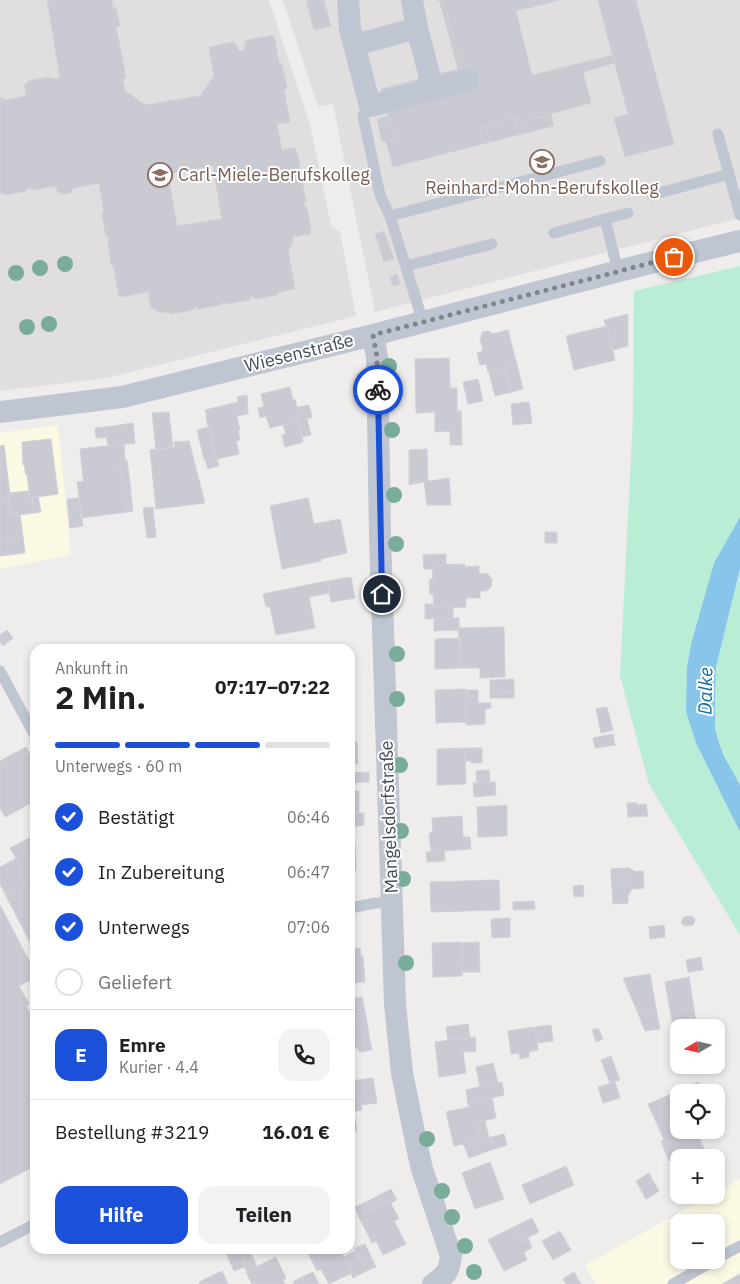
<!DOCTYPE html>
<html lang="de">
<meta charset="utf-8">
<style>
:root{--surface:#fff;--page:#f2f2f2;--text:#202124;--muted:#757577;--line:#e0e0e0;--accent:#1b51da}
body{margin:0;font-family:"IBM Plex Sans",sans-serif;background:var(--page);color:var(--text);height:100vh;display:flex;flex-direction:column;font-size:19px;white-space:nowrap}
*{box-sizing:border-box;margin:0}
p{font-size:16px;color:var(--muted)}
.icon{flex:none;width:28px;height:28px;fill:none;stroke:currentColor;stroke-width:2;stroke-linecap:round;stroke-linejoin:round}
.map{position:relative;flex:1;overflow:hidden}
.panel{position:absolute;left:30px;top:644px;width:325px;height:610px;display:flex;flex-direction:column;background:var(--surface);border-radius:15px;box-shadow:0 2px 8px #0003}
.panel>*{flex:none}
.needle{width:32px;rotate:261deg}
.buttons{position:absolute;left:670px;top:1019px;display:grid;gap:10px}
.buttons a{display:grid;place-items:center;width:55px;height:55px;border-radius:10px;background:var(--surface);box-shadow:0 2px 8px #0003;font-size:25px}
.pin{position:absolute;display:grid;place-items:center;width:42px;height:42px;color:#fff;margin:-21px;border:2px solid #fff;border-radius:50%;box-shadow:0 1px 5px #0007}
.courier{position:absolute;display:grid;place-items:center;width:50px;height:50px;margin:-25px;border:4px solid #1b51da;border-radius:50%;background:#fff;color:#222;box-shadow:0 1px 6px #0007}
.headline em{font-style:normal;font-weight:700}
.headline div{display:flex;flex-direction:column-reverse}
.headline{display:flex;align-items:center;justify-content:space-between;height:85px;padding:0 25px}
h1{font-size:32px;font-weight:700;line-height:38px}
.bar{display:grid;grid-template-columns:repeat(4,1fr);gap:8px 5px;align-content:center;height:60px;padding:0 25px}
.bar i{height:6px;border-radius:4px;background:var(--line)}
.bar .on{background:var(--accent)}
.bar p{grid-column:span 4}
.line{display:flex;align-items:center;gap:12px;padding:0 25px;border-top:1px solid var(--line)}
.line div{flex:1}
.round{display:grid;place-items:center;flex:none;width:52px;height:52px;border-radius:15px;background:var(--page)}
ol{padding:0 25px;list-style:none}
li{display:flex;align-items:center;gap:15px;height:55px}
li p{margin-inline-start:auto}
li .icon{padding:5px;border-radius:50%;background:var(--accent);color:#fff;stroke-width:4}
li:last-child{color:var(--muted)}
li i{width:28px;height:28px;border:2px solid var(--line);border-radius:50%}
.action{display:flex;gap:10px;margin-top:auto;padding:10px 25px}
.action a{flex:1;height:58px;border-radius:15px;background:var(--accent);color:#fff;font-size:20px;font-weight:700;line-height:58px;text-align:center}
.action a+a{background:var(--page);color:var(--text)}
.map>svg:first-child{display:block}
.commercial{fill:#fbf8e4;fill-rule:evenodd}
.education{fill:#e0dede}
.green{fill:#baedd6}
.water{fill:#87c6ea}
.building{fill:#c9cad2;stroke:#d0d1d8;fill-rule:evenodd}
.lines{fill:none;stroke-linecap:round;stroke-linejoin:round}
.lane{stroke:#bfc6d2;stroke-width:11}
.street{stroke:#bfc6d2;stroke-width:22}
.tree{fill:#79ad9a}
.done{stroke:#80848c;stroke-width:5;stroke-dasharray:0 9}
.route{stroke:#1b51da;stroke-width:6}
.labels{text-anchor:middle;stroke-width:4;stroke-linejoin:round;paint-order:stroke}
.education-label{font-size:18px;fill:#785e54;stroke:#fff;text-anchor:start}
.street-label{font-size:18px;fill:#454c59;stroke:#fff}
.water-label{font-size:19px;font-style:italic;fill:#0e6ca3;stroke:#fff}
</style>
<div class="map">
<svg width="740" height="1284" viewBox="0 0 740 1284">
<rect width="100%" height="100%" fill="#efecec"/>
<path class="commercial" d="M58,425L71,555L0,569V433Z
M740,1179V1284H596L585,1265L711,1195H716V1192ZM679,1222H716V1260H679Z"/>
<path class="education" d="M0,0H269L310,125L331,225L340,232L356,316L106,378L0,391Z
M283,0H740V218L375,312L333,104L318,107Z"/>
<path class="green" d="M740,266V517L714,563L691,644L687,667L696,743L740,832V935L649,784L620,676L633,415L634,291Z
M740,569V785L724,756L719,743L715,728V700L716,667Z"/>
<path class="water" d="M740,517V569L716,667L715,700V728L719,743L724,756L740,785V832L696,743L686,711L687,667L691,644L714,563Z"/>
<path class="building" d="M47,0H112L113,8L116,7L120,26L116,27L126,78L123,79L125,91L145,105L200,96L214,76L209,47L233,42L237,45L238,51L245,50L244,44L247,40L274,35L279,62L282,64L287,88L284,91L290,122L277,124L282,150L295,148L297,152L301,173L299,176V178L302,180L306,201L304,204V206L307,208L311,229L310,234L292,237L293,243L288,251L295,289L279,292L277,295L256,299L253,297H251L249,300L227,304L224,302L220,305L199,309L196,307L192,310L171,314L168,312L160,313L151,307L148,292L119,297L114,267L111,265L108,244L109,238L106,237L102,215L104,212L99,183L74,188L70,193L62,194L57,191L56,186L33,190L30,188H28L26,191L6,195L2,193H0V98H3L6,100L26,96L24,84H26L28,81L49,77L52,79L60,78ZM213,166L222,219L177,226L168,174Z
M306,0H324L331,26L314,30Z
M437,0H440L444,3L464,76L385,104L381,89L458,69L440,2Z
M440,0H560L516,11L532,75L613,55L615,63L583,72L591,103L516,123L515,118L486,126L490,142L393,167L386,141L398,138L396,130L392,131L385,104L464,76L444,3Z
M598,0H636L674,144L625,157L614,118L628,114Z
M551,114L554,126L490,142L486,126L515,118L516,123Z
M388,116L392,131L396,130L398,138L382,142L377,119Z
M384,231L394,259L384,262L375,234Z
M397,274L400,284L393,286L390,277Z
M628,314V346L613,350L607,326H606L604,320Z
M607,326L615,360L574,370L566,336Z
M508,330L517,365L488,372L486,364L480,365L477,353L483,351L480,338L481,337V336L483,332L488,331L492,333V334Z
M449,358L450,388H457V411H461L462,445H450V431L435,432V412L416,413L415,359Z
M517,365L523,389L512,392L505,368Z
M505,368L512,392L495,396L489,372Z
M478,379L483,401L468,404L463,382Z
M290,387L293,400L295,399L297,407L295,408L299,421L270,428L266,416L260,418L258,408L264,407L261,394Z
M247,395L248,414L236,416L233,403L238,402L237,397Z
M529,402L532,423L513,425L511,404Z
M233,403L240,430H238L240,440L236,441L239,454L217,459L206,418H207L205,410Z
M309,405L312,417L298,422L295,408Z
M169,412L173,448L156,450L152,413Z
M307,419L311,435L302,437L298,422Z
M298,421L303,442L285,447L282,435L286,434L283,425Z
M133,423L135,443L108,446L105,427Z
M105,427L107,437L96,438L95,428Z
M208,427L216,456L204,459L197,430Z
M51,439L58,494L30,498L27,474L26,475L24,465H23L22,442Z
M189,441L205,503L156,509L150,450L175,447L174,442Z
M124,444L125,460L119,461L123,493L131,492V494L125,495L127,512L81,518L77,482L84,481L83,477L80,449Z
M4,445L8,478L0,479V446Z
M427,449L428,481L409,485V450Z
M216,456L219,466L208,469L205,459Z
M127,460L131,492L123,493L119,461Z
M8,478L10,496L0,498V479Z
M449,478L451,505H427L424,482Z
M29,491L30,498L32,497L34,513L12,516L9,493Z
M131,494L133,511L127,512L125,495Z
M9,496L12,516L20,515L23,537L0,540V498Z
M38,496L41,512L34,513L32,497Z
M79,498L83,526L70,528L67,499Z
M308,498L314,524L340,519L347,553L321,559V561L282,569L270,506Z
M153,507L156,537L147,538L143,508Z
M545,532H557V543H545Z
M23,537L25,553L0,556V540Z
M446,554V564L432,565V569H424L423,555Z
M465,564V567L479,566V573L488,574L492,580L491,587L486,591H480V598H466V607L434,608L433,594H430L429,582L430,579H433L432,565Z
M351,577L355,598L331,602L327,581Z
M327,581L330,593L309,597L315,628L276,635L270,607H266L263,594Z
M425,604H433L434,608H453V618L425,619Z
M459,618V630L434,631V619Z
M504,627L505,677L480,678V668H461L458,628Z
M7,630L13,638L3,646L0,642V635Z
M460,638L461,668L435,669V639Z
M514,679V692L490,693V680Z
M466,689L467,722L436,723L435,690Z
M466,690H478V703H491V708L485,709V724L466,725V722H467Z
M514,692V698H490V693Z
M607,707L613,730L601,733L596,709Z
M613,734L615,745L595,748L593,738Z
M357,742L358,764H350V743Z
M26,747L35,764V801L5,817L0,808V761Z
M465,748L466,784L437,785V749Z
M465,748H482V763H471V761H465Z
M489,770L490,782L477,783L476,771Z
M369,772V782L350,783V773Z
M495,782L496,795L474,797L473,783Z
M350,791H359V812H350Z
M627,803H637V805L646,804L648,816L628,817Z
M507,805V836L478,837L477,807Z
M350,813H364V825L350,827Z
M462,816L463,837H470L471,849L431,852L429,835L431,832H433L432,818Z
M35,835V848L16,858L10,848Z
M350,843H355L356,870H350Z
M35,848V878L5,894L0,884V867Z
M444,851L445,861L427,862L426,852Z
M630,868L631,870H634V872H631V875L611,876V869Z
M643,871L644,888L632,889V886L612,888L611,876L631,875V872Z
M35,878V950H34L5,894Z
M499,880L500,910L431,912L430,882Z
M583,885L584,896L574,897L573,886Z
M632,886V889L628,895V903L613,904L612,888Z
M534,901L535,909L513,910V902Z
M0,905L35,972V978L19,986L29,1004L26,1006L35,1024V1166L0,1184Z
M691,916L694,918L695,921L693,925L686,926L682,924V920L684,917Z
M510,918V937L492,938L491,919Z
M664,925L665,937L650,939L649,927Z
M461,942L462,976L433,977L432,943Z
M479,942L480,972H462L461,943Z
M360,948L361,956L350,957V949Z
M363,956L365,982L351,983L350,987V957Z
M701,957L703,970L688,972L686,960Z
M650,974L656,1008L637,1011L623,978Z
M689,977L697,1028H679V1037L675,1038L665,982Z
M362,997L364,1006L350,1008V999Z
M364,1006L366,1016L350,1018V1008Z
M656,1008L660,1029L645,1031L637,1011Z
M366,1016L370,1041L353,1044L354,1048L350,1049V1018Z
M468,1024L470,1037L448,1040L446,1027Z
M551,1025L553,1041L537,1043L535,1027Z
M535,1027L538,1050L529,1052V1057L520,1059L519,1053L511,1054L508,1031Z
M598,1028L603,1039L596,1042L592,1030Z
M475,1037L476,1051L463,1052L466,1073L439,1077L435,1042Z
M370,1041L372,1050L359,1052L358,1048H354L353,1044Z
M611,1056L620,1080L610,1083L601,1060Z
M493,1063L498,1083L480,1087L476,1067Z
M373,1078L377,1103L361,1105L362,1110L350,1112V1081Z
M502,1082L504,1095L468,1104L466,1090Z
M615,1082L620,1098L603,1103L598,1087Z
M698,1082L702,1092H699L696,1087L683,1092H679V1095L662,1102L660,1099Z
M696,1087L699,1092H683Z
M679,1095V1115L677,1116L679,1120V1130H683L685,1136L666,1144L648,1104L660,1099L662,1102Z
M492,1098L496,1118L475,1123L479,1140L454,1146L446,1112L469,1107V1104Z
M355,1118L357,1131L350,1133V1119Z
M485,1121L489,1138L479,1140L475,1123Z
M683,1130H696L708,1158H679L678,1176L671,1160L669,1161L661,1141L664,1140L666,1144L685,1136Z
M504,1134L507,1145L494,1149L491,1141L465,1148L463,1144Z
M491,1141L494,1149L469,1158L465,1148Z
M490,1162L504,1199L475,1209L462,1173Z
M566,1166L574,1185L530,1204L522,1185Z
M649,1173L653,1181L640,1188L636,1181Z
M653,1181L659,1191L646,1199L640,1188Z
M391,1189L397,1200L391,1203L389,1200L372,1208L368,1201Z
M389,1200L399,1219L394,1221L406,1244L383,1255L376,1241L372,1243L358,1215Z
M368,1201L372,1208L358,1215L355,1207Z
M532,1218L539,1232L519,1242L512,1228Z
M512,1228L519,1242L528,1238L532,1248L524,1252L527,1260L504,1271L488,1240Z
M560,1231L571,1250L553,1260L542,1241Z
M365,1244L376,1267L366,1271L355,1248Z
M224,1249H239L246,1266L234,1271Z
M239,1249H249L254,1260L246,1264Z
M306,1249H340L352,1273L329,1284L321,1269L317,1271Z
M356,1251L366,1271L353,1278L344,1257Z
M276,1257L286,1278L283,1280L285,1284H252L246,1272Z
M254,1260L257,1266L247,1271L244,1267L246,1266V1264Z
M222,1271L228,1284H200L199,1282Z
M313,1272L319,1284H305L302,1277Z
M574,1272L581,1284H566L563,1279Z
M740,1274V1284H722Z
M302,1277L305,1284H294L293,1282Z"/>
<g class="lines">
<path class="lane" d="M370,106L363,116L380,195L390,216
M718,134L740,215
M652,195L729,174
M605,219L628,213
M554,233L605,219L618,271
M406,266L492,244
M423,322L390,216L600,161
M0,671L35,736
M350,908L376,903H392
M0,1242L35,1224
M716,1259L740,1246
M673,1284L715,1260"/>
<path class="street" d="M348,0L350,29L370,106L468,80
M417,28L433,89
M355,45L417,28L412,0
M373,335L377,357L380,535L395,1004L402,1073L417,1147L422,1169L451,1256C449,1272 446,1275 433,1284
M0,412L122,397L373,335L642,265L740,241"/>
</g>
<g class="tree">
<circle cx="65" cy="264" r="8"/>
<circle cx="40" cy="268" r="8"/>
<circle cx="16" cy="273" r="8"/>
<circle cx="49" cy="324" r="8"/>
<circle cx="27" cy="327" r="8"/>
<circle cx="389" cy="366" r="8"/>
<circle cx="391" cy="401" r="8"/>
<circle cx="392" cy="430" r="8"/>
<circle cx="394" cy="495" r="8"/>
<circle cx="396" cy="544" r="8"/>
<circle cx="397" cy="654" r="8"/>
<circle cx="397" cy="699" r="8"/>
<circle cx="400" cy="765" r="8"/>
<circle cx="401" cy="831" r="8"/>
<circle cx="403" cy="879" r="8"/>
<circle cx="406" cy="963" r="8"/>
<circle cx="427" cy="1139" r="8"/>
<circle cx="442" cy="1191" r="8"/>
<circle cx="452" cy="1217" r="8"/>
<circle cx="465" cy="1246" r="8"/>
<circle cx="474" cy="1272" r="8"/>
</g>
<g class="lines">
<path class="done" d="M378,390L377,357L373,335L674,257"/>
<path class="route" d="M378,390L382,594"/>
</g>
<defs>
<symbol id="school-ring" viewBox="-11 -11 22 22"><circle r="9.5" fill="#fff" stroke="#8d6e63" stroke-width="1.5"/><path d="M0-5L7-2L0 1L-7-2ZM-4 1L0 2.5L4 1V4Q0 6-4 4Z" fill="#8d6e63"/></symbol>
</defs>
<g fill-rule="evenodd">
<use href="#school-ring" x="528" y="148" width="28" height="28"/>
<use href="#school-ring" x="146" y="161" width="28" height="28"/>
</g>
<g class="labels">
<g class="education-label">
<text x="178" y="181">Carl-Miele-Berufskolleg</text>
<text x="542" y="194" text-anchor="middle">Reinhard-Mohn-Berufskolleg</text>
</g>
<g class="street-label">
<text transform="translate(299 353) rotate(-14)" y="6">Wiesenstraße</text>
<text transform="translate(389 817) rotate(-92)" y="6">Mangelsdorfstraße</text>
</g>
<g class="water-label">
<text transform="translate(705 691) rotate(-89)" y="7">Dalke</text>
</g>
</g>
</svg>
<div class="buttons">
<a><svg class="needle" viewBox="-14 -14 28 28"><path d="M0-13l5 13h-10z" fill="#e53935"/><path d="M0 13l5-13h-10z" fill="#757577"/></svg></a>
<a><svg class="icon" aria-label="locate" viewBox="0 0 24 24"><circle cx="12" cy="12" r="6"/><path d="M12 2v4M12 18v4M2 12h4M18 12h4"/></svg></a>
<a>+</a>
<a>−</a>
</div>
<div class="pin" style="left:674px;top:257px;background:#ea580c"><svg class="icon" aria-label="bag" viewBox="0 0 24 24"><path d="M5 8h14l-1 12H6zM9 8a3 3 0 0 1 6 0"/></svg></div>
<div class="pin" style="left:382px;top:594px;background:#1f2937"><svg class="icon" aria-label="home" viewBox="0 0 24 24"><path d="M3 11l9-7 9 7M6 9v11h12V9"/></svg></div>
<div class="courier" style="left:378px;top:390px"><svg class="icon" aria-label="bike" viewBox="0 0 24 24"><circle cx="6" cy="16" r="4"/><circle cx="18" cy="16" r="4"/><path d="M6 16l4-8h5l3 8M10 8l3 8H6M13 5h3"/></svg></div>
<section class="panel">
<div class="headline"><div><h1>2 Min.</h1><p>Ankunft in</p></div><em>07:17–07:22</em></div>
<div class="bar"><i class="on"></i><i class="on"></i><i class="on"></i><i></i><p>Unterwegs · 60 m</p></div>
<ol>
<li><svg class="icon" aria-label="check" viewBox="0 0 24 24"><path d="M5 12l5 5 9-10"/></svg>Bestätigt<p>06:46</p></li>
<li><svg class="icon" aria-label="check" viewBox="0 0 24 24"><path d="M5 12l5 5 9-10"/></svg>In Zubereitung<p>06:47</p></li>
<li><svg class="icon" aria-label="check" viewBox="0 0 24 24"><path d="M5 12l5 5 9-10"/></svg>Unterwegs<p>07:06</p></li>
<li><i></i>Geliefert</li>
</ol>
<div class="line" style="height:90px"><b class="round" style="background:var(--accent);color:#fff">E</b><div><b>Emre</b><p>Kurier · 4.4</p></div><a class="round"><svg class="icon" aria-label="phone" viewBox="0 0 24 24"><path d="M5 4h4l2 5-3 2q2 4 5 5l2-3 5 2v4C11 20 4 13 5 4z"/></svg></a></div>
<div class="line" style="height:65px"><div>Bestellung #3219</div><b>16.01 €</b></div>
<div class="action"><a>Hilfe</a><a>Teilen</a></div>
</section>
</div>
